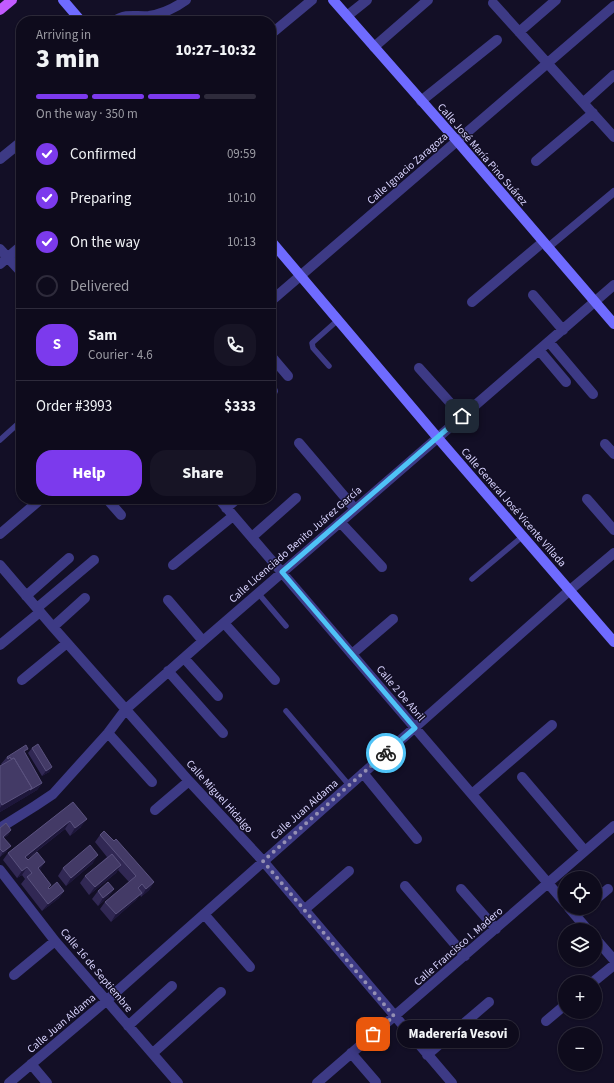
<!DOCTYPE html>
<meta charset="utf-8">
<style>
:root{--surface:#0e0b1c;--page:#171425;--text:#f1f3f6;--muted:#9b9ba3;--line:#2e2b3b;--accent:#7c3aed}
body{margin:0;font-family:"Source Sans 3",sans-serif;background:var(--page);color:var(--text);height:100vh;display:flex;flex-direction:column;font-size:15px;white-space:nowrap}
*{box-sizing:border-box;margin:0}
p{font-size:13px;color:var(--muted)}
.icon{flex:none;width:22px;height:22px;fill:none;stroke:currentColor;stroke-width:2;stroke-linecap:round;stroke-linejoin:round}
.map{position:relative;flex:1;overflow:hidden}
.panel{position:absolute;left:16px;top:16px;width:260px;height:488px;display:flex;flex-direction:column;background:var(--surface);border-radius:16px;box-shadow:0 1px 3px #0004,0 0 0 1px var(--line)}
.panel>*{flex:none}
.controls{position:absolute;left:558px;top:871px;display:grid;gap:8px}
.controls a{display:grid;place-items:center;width:44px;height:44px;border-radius:50%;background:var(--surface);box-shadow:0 1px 3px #0004,0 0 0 1px var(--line);font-size:20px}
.pin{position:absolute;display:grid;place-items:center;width:34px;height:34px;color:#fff;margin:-17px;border-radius:8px;box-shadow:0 2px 6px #0006}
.courier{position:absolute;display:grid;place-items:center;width:40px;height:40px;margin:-20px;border:3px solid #4fc3f7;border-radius:50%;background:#fff;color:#222;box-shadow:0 1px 5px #0007}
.bubble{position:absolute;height:28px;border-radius:14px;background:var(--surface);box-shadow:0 1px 3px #0004,0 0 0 1px var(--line);font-size:13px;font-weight:800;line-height:28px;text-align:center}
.head em{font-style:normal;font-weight:800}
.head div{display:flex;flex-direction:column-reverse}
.head{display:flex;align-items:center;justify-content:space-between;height:68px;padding:0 20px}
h1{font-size:26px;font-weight:800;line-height:30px}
.bar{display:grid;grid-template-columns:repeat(4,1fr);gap:6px 4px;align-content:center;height:48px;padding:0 20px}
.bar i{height:5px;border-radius:3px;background:var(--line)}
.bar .selected{background:var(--accent)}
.bar p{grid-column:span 4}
.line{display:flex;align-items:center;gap:10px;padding:0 20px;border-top:1px solid var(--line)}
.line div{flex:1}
.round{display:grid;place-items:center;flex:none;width:42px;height:42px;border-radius:16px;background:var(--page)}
ol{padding:0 20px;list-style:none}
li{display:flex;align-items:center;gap:12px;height:44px}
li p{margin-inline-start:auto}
li .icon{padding:4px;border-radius:50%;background:var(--accent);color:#fff;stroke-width:4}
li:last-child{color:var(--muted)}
li i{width:22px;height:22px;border:2px solid var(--line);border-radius:50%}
.primary-button{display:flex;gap:8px;margin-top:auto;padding:8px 20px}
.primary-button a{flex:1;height:46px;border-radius:16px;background:var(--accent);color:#fff;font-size:16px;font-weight:800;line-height:46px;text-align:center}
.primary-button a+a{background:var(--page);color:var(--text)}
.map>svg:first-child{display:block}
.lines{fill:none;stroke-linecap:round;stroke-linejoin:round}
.service{stroke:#3d3a85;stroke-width:5.5}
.pedestrian{stroke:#3d3a85;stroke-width:8}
.minor{stroke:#3d3a85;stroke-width:10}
.secondary{stroke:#6f6bff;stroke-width:10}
.primary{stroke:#c25bff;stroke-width:10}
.wall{fill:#312854}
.shaded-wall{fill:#1d163a}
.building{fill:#433a66;stroke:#5a527e}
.done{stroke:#948fb3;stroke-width:4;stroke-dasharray:0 7.2}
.route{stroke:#4fc3f7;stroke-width:5}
.labels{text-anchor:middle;stroke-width:3;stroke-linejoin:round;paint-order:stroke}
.street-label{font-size:11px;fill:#d9d4ff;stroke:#130f26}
</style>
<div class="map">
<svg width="614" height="1083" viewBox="0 0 614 1083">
<rect width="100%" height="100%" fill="#130f26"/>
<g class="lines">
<path class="service" d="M329,366L313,348L312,343L338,320
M0,440L21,421
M472,579L523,536
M258,593L286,626
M286,711L349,785"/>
<path class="pedestrian" d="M547,248L614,192"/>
<path class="minor" d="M493,3L614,137
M347,16L367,0
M115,21C126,13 136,17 149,16C162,14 175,8 186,0
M519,32L556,0
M271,34L312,0
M374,47L428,0
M421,101L497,40
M584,102L614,75
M0,159L21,142
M536,161L593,113
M0,249L21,272
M0,264L21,246
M533,295L563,330
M271,301L614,6
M472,302L543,242
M549,342L593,394
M539,350L566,382
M271,356L288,376
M419,368L462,416
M271,388L273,391
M299,443L355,509
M605,444L614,454
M107,499L121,515
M219,499L565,903
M587,499L614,530
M226,508L237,499
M340,522L382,567
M0,534L41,499
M252,537L296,498
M0,565L53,627L189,781L263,861L452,1083
M173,565L233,516
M26,596L69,558
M168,600L203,641
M37,608L94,560
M224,623L275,680
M53,627L85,598
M0,645L40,612
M352,654L393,619
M184,658L218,696
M168,671L223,733
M22,680L67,643
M108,733L152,782
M363,773L417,839
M522,777L585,851
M472,794L552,725
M155,810L189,781
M0,828L35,806L53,794L108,733L126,709L203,641L614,285
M0,870L55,941L178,1083
M405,886L465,956
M461,889L496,929
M595,900L608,889
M569,908L588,930
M304,910L349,871
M204,914L250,967
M576,916L585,908
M595,938L614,960
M14,975L55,941
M593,982L614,965
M546,1021L565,1005
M128,1026L172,986
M153,1053L221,992
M351,1053L376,1082
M427,1055L489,1002
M31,1064L47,1083
M9,1083L106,1001L570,590L614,553
M317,1083L614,826"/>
<path class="secondary" d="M63,0L81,21
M333,0L457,141L614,324
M271,241L437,437L614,642"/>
<path class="primary" d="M0,10L12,0"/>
</g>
<path class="wall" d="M32,748L52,767L49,772L42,776L28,753Z
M25,753L42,783L37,790L0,812V766L2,765L1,764L7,757Z
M73,802L81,827L70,836L65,829L27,859L40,870L51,885L48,889H49L64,891L59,898L42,911L21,884L25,879L22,875L17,878L3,860L8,853Z
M0,828L11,830L8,835L4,838L7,851L0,857Z
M100,835L114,841L154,882L149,890L141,897L140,895L136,900L111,922L100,909L105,902L129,882L118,870L116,873L89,895L80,883L85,876L107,857L95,842Z
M93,863L66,886L58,876L63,868Z
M114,889L108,897L98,906L92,899L98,891Z"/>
<path class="shaded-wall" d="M52,767L49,772L42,776L46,771Z
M42,783L37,790L24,798L30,790Z
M32,788L24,798L0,812V808L2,805Z
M87,819L81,827L70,836L75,828Z
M70,821L65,829L20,864L25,857Z
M11,830L8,835L0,841L3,837Z
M11,846L7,851L0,857L3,852Z
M98,855L93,863L66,886L71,878Z
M45,862L40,870L38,868Z
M121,865L116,873L89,895L95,887Z
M27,867L22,875L17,878L22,871Z
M154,882L149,890L141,897L146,889Z
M114,889L108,897L98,906L103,898Z
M64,891L59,898L42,911L48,904Z
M142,893L136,900L111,922L116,914Z"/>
<path class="building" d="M38,744L52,767L46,771L32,748Z
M26,745L28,749L24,751L42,783L30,790L32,788L14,758L11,759L10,757L8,759L7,757Z
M14,758L32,788L2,805L0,801V766Z
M73,802L87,819L75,828L70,821L25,857L28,860L37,852L45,862L38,868L51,885L48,888L49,889L57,882L64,891L48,904L27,877L32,873L27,867L22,871L8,853Z
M6,823L11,830L3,837L11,846L3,852L0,849V828Z
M104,831L114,841L116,839L154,882L146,889L142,884L138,888L142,893L116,914L105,902L136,876L100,835Z
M90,845L98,855L71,878L63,868Z
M112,854L121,865L95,887L85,876Z
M108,882L114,889L103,898L98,891Z"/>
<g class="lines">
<path class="done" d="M373,1034L394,1016L263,861L386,753"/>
<path class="route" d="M386,753L415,728L282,572L462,416"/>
</g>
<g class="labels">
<g class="street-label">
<text transform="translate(483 154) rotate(49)" y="4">Calle José María Pino Suárez</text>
<text transform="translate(407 168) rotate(-41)" y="4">Calle Ignacio Zaragoza</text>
<text transform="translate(514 507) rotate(49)" y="4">Calle General José Vicente Villada</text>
<text transform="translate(295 544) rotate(-41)" y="4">Calle Licenciado Benito Juárez García</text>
<text transform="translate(401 693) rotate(50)" y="4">Calle 2 De Abril</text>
<text transform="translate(220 796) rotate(48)" y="4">Calle Miguel Hidalgo</text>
<text transform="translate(304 809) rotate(-41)" y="4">Calle Juan Aldama</text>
<text transform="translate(458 946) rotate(-41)" y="4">Calle Francisco I. Madero</text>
<text transform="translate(97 970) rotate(50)" y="4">Calle 16 de Septiembre</text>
<text transform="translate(61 1023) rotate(-40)" y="4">Calle Juan Aldama</text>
</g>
</g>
</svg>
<div class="controls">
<a><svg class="icon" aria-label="locate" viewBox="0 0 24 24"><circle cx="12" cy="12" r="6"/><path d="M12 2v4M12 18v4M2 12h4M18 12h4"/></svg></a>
<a><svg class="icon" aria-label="layers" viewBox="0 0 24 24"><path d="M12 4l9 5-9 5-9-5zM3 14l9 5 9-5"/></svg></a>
<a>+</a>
<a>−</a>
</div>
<div class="pin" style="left:373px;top:1034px;background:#ea580c"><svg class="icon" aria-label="bag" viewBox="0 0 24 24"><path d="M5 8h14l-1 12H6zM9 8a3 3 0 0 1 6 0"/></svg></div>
<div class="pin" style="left:462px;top:416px;background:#1f2937"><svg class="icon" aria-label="home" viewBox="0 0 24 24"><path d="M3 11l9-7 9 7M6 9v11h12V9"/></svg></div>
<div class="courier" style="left:386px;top:753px"><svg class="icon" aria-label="bike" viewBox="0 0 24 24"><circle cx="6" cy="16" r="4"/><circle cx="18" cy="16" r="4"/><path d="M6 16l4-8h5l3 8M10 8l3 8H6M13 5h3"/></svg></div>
<div class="bubble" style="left:397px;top:1020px;width:122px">Maderería Vesovi</div>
<section class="panel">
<div class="head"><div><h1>3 min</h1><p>Arriving in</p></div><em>10:27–10:32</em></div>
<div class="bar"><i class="selected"></i><i class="selected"></i><i class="selected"></i><i></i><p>On the way · 350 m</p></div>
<ol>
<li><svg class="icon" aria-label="check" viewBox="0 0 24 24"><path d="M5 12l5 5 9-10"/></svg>Confirmed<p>09:59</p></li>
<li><svg class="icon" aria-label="check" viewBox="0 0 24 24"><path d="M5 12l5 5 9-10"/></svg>Preparing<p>10:10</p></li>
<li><svg class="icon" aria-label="check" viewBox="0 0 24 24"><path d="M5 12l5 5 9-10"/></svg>On the way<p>10:13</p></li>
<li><i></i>Delivered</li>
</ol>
<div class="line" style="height:72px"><b class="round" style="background:var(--accent);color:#fff">S</b><div><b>Sam</b><p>Courier · 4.6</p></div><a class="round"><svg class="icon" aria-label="phone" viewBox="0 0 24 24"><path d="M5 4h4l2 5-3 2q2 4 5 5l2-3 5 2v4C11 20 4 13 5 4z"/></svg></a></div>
<div class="line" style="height:52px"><div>Order #3993</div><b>$333</b></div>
<div class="primary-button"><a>Help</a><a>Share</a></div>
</section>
</div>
